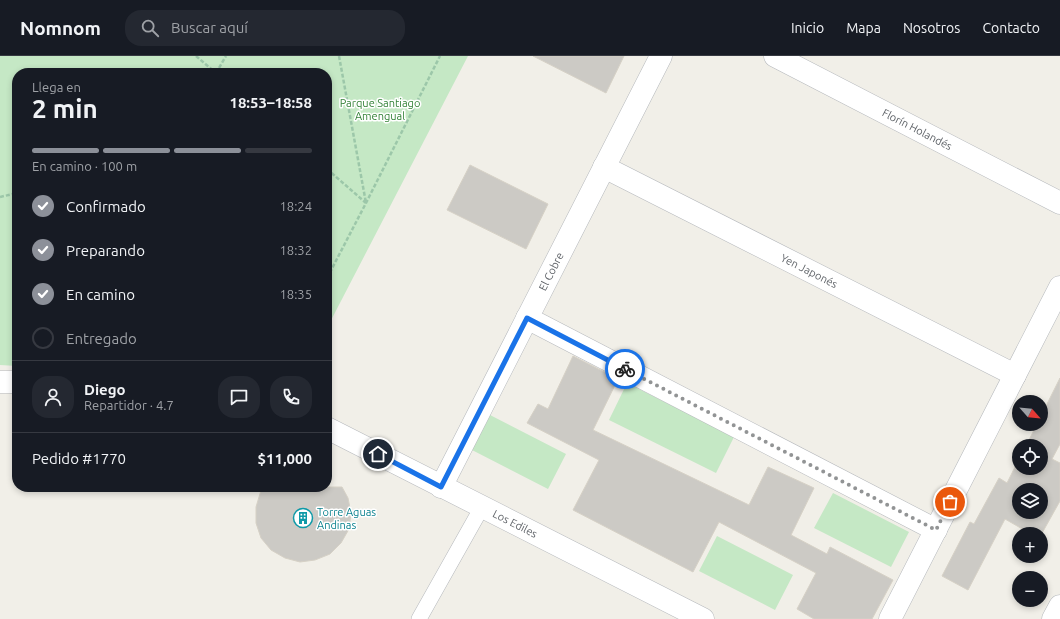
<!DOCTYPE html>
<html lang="es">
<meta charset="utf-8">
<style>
:root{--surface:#171b24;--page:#242831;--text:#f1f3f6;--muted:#9ea1a6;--line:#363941;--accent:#8c9099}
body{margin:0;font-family:Ubuntu,sans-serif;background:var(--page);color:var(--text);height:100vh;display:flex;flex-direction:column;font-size:15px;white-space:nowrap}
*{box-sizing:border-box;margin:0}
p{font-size:13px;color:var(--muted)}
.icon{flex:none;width:22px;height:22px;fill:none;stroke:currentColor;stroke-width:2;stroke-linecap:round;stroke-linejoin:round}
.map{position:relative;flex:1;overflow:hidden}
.sheet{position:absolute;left:12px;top:12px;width:320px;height:424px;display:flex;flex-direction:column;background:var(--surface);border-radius:16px;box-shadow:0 2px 6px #0003}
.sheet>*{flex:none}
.needle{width:26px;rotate:117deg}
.buttons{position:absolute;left:1012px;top:339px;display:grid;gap:8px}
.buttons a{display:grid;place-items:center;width:36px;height:36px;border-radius:50%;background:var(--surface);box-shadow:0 2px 6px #0003;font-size:20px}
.pin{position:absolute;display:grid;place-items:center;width:34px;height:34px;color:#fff;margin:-17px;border:2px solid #fff;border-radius:50%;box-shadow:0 1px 4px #0007}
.courier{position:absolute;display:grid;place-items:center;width:40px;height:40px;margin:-20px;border:3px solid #1a73e8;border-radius:50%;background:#fff;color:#222;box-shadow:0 1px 5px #0007}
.overview em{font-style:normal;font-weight:700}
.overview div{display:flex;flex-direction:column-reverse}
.overview{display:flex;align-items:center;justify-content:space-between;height:68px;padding:0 20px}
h1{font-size:26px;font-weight:700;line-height:30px}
.bar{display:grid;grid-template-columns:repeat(4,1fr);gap:6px 4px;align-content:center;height:48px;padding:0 20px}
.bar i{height:5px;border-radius:3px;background:var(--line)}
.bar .selected{background:var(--accent)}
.bar p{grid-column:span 4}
.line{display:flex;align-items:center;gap:10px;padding:0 20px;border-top:1px solid var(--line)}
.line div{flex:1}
.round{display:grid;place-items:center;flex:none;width:42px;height:42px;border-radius:16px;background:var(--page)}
ol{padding:0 20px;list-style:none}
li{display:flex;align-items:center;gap:12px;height:44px}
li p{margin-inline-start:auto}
li .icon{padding:4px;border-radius:50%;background:var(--accent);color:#fff;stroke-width:4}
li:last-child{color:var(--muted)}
li i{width:22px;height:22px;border:2px solid var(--line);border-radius:50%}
header{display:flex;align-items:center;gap:24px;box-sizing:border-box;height:56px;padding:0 20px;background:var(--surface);border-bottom:1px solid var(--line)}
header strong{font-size:19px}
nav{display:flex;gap:22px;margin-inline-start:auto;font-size:14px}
.search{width:280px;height:36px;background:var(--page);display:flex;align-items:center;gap:10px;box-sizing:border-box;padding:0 14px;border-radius:16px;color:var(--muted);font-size:15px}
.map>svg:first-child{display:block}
.green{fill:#c5e8c5}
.building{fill:#cccac5;stroke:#d6d1c6;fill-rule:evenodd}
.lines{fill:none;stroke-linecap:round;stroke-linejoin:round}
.lane-casing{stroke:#b5b8bc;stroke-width:16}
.street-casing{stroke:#b5b8bc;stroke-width:23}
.path{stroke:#9cc7a9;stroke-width:2.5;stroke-dasharray:4 2;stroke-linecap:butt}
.lane{stroke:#fff;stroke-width:15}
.street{stroke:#fff;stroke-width:22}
.done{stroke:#929495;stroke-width:4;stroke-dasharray:0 7.2}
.route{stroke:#1a73e8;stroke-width:5}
.labels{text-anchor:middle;stroke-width:3;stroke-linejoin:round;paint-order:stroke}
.park-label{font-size:11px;fill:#348238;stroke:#fff}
.street-label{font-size:11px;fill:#5f6368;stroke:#fff}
.culture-label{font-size:11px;fill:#0d838f;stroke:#fff;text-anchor:start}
</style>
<header>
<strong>Nomnom</strong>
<div class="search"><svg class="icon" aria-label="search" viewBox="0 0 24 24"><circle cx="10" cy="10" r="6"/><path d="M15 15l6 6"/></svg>Buscar aquí</div>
<nav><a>Inicio</a><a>Mapa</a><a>Nosotros</a><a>Contacto</a></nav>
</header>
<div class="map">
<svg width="1060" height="563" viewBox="0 0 1060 563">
<rect width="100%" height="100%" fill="#f1efe8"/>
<path class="green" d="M0,0H468L327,272V17H17V310L0,309Z
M627,327L734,381L716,417L609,364Z
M490,359L566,398L548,433L472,394Z
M833,437L909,476L891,511L814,472Z
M717,480L793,519L775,554L699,515Z"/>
<path class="building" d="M533,0H624L606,37Z
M470,109L548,148L526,193L447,154Z
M573,300L618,323L593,374L749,449L768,411L814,432L791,479L827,498L830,491L893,524L872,563H814L797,553L816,517L719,466L693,516L573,454L599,404L527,367L538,348L548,353Z
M1060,322V388L1052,403L1060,407V445L1041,479V478H1031L1005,463L968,534L942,520L970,466L974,468L999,422L1007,427L1019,403V412H1041V390H1026L1037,368H1041V360ZM1019,434H1041V456H1019Z
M262,431H342L348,442L351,457L349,473L341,487L330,498L315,504L300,506L285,502L271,494L261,482L256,467V451Z"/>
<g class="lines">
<defs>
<path id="lane" d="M419,563L482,451"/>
<g id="street">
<path id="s1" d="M775,0L1060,147"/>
<path id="s2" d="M604,111L1015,319"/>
<path d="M527,262L936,474"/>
<path d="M0,326H17"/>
<path id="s3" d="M327,372L703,563"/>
<path id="s4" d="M441,431L661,0"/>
<path d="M890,563L1060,231"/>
<path d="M1053,563L1060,550"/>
</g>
</defs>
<use href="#lane" class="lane-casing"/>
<use href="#street" class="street-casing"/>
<path class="path" d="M196,0L216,17
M339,0L366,147
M216,17L226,0
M327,113L366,147
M0,141L17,137
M327,222L366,147L440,0"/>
<use href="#lane" class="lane"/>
<use href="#street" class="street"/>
</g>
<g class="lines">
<path class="done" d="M625,313L936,474L950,446"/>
<path class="route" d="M378,398L441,431L527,262L625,313"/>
</g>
<defs>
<symbol id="building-ring" viewBox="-11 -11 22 22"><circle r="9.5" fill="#fff" stroke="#0f9aa8" stroke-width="1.5"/><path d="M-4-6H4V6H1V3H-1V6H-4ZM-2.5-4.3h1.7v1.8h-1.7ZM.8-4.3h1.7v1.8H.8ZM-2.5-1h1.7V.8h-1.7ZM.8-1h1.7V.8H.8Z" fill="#0f9aa8"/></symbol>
</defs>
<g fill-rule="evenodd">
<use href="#building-ring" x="292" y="451" width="22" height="22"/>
</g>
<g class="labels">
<g class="park-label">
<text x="380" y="51">Parque Santiago<tspan x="380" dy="13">Amengual</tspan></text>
</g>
<g class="street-label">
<text dy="4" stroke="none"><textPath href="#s1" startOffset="160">Florín Holandés</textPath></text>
<text dy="4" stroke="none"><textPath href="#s4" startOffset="242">El Cobre</textPath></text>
<text dy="4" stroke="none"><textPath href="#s2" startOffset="230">Yen Japonés</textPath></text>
<text dy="4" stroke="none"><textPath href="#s3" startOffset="211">Los Ediles</textPath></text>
</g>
<g class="culture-label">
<text x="317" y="460">Torre Aguas<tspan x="317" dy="13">Andinas</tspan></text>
</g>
</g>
</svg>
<div class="buttons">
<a><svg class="needle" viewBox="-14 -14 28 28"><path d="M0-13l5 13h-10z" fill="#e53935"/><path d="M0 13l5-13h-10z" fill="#9ea1a6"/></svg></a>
<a><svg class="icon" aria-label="locate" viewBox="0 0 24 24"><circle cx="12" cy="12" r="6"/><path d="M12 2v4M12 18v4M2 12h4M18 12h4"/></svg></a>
<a><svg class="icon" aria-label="layers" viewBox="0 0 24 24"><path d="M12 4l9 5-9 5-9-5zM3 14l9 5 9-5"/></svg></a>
<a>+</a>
<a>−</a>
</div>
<div class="pin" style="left:950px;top:446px;background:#ea580c"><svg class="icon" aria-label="bag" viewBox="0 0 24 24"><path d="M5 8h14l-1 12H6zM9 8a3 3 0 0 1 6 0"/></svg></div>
<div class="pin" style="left:378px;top:398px;background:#1f2937"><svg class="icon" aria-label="home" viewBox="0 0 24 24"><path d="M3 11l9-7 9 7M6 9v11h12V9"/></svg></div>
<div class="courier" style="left:625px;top:313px"><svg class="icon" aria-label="bike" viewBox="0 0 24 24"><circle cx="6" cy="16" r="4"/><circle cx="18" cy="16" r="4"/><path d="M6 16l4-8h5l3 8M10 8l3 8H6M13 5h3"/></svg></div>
<section class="sheet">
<div class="overview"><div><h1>2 min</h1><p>Llega en</p></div><em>18:53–18:58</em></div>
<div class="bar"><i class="selected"></i><i class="selected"></i><i class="selected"></i><i></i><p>En camino · 100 m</p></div>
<ol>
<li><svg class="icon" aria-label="check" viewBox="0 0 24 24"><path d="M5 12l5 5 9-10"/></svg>Confirmado<p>18:24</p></li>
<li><svg class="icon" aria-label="check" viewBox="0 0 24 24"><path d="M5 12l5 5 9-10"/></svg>Preparando<p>18:32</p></li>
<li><svg class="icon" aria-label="check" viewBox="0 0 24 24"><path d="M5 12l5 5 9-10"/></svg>En camino<p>18:35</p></li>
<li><i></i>Entregado</li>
</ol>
<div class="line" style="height:72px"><a class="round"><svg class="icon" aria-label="person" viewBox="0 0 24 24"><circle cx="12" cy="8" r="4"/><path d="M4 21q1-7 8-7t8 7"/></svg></a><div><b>Diego</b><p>Repartidor · 4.7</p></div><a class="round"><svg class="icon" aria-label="chat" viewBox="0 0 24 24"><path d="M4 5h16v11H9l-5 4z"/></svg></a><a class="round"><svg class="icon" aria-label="phone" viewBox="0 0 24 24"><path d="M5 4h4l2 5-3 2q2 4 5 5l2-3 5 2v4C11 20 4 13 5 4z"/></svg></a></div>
<div class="line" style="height:52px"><div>Pedido #1770</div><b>$11,000</b></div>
</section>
</div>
